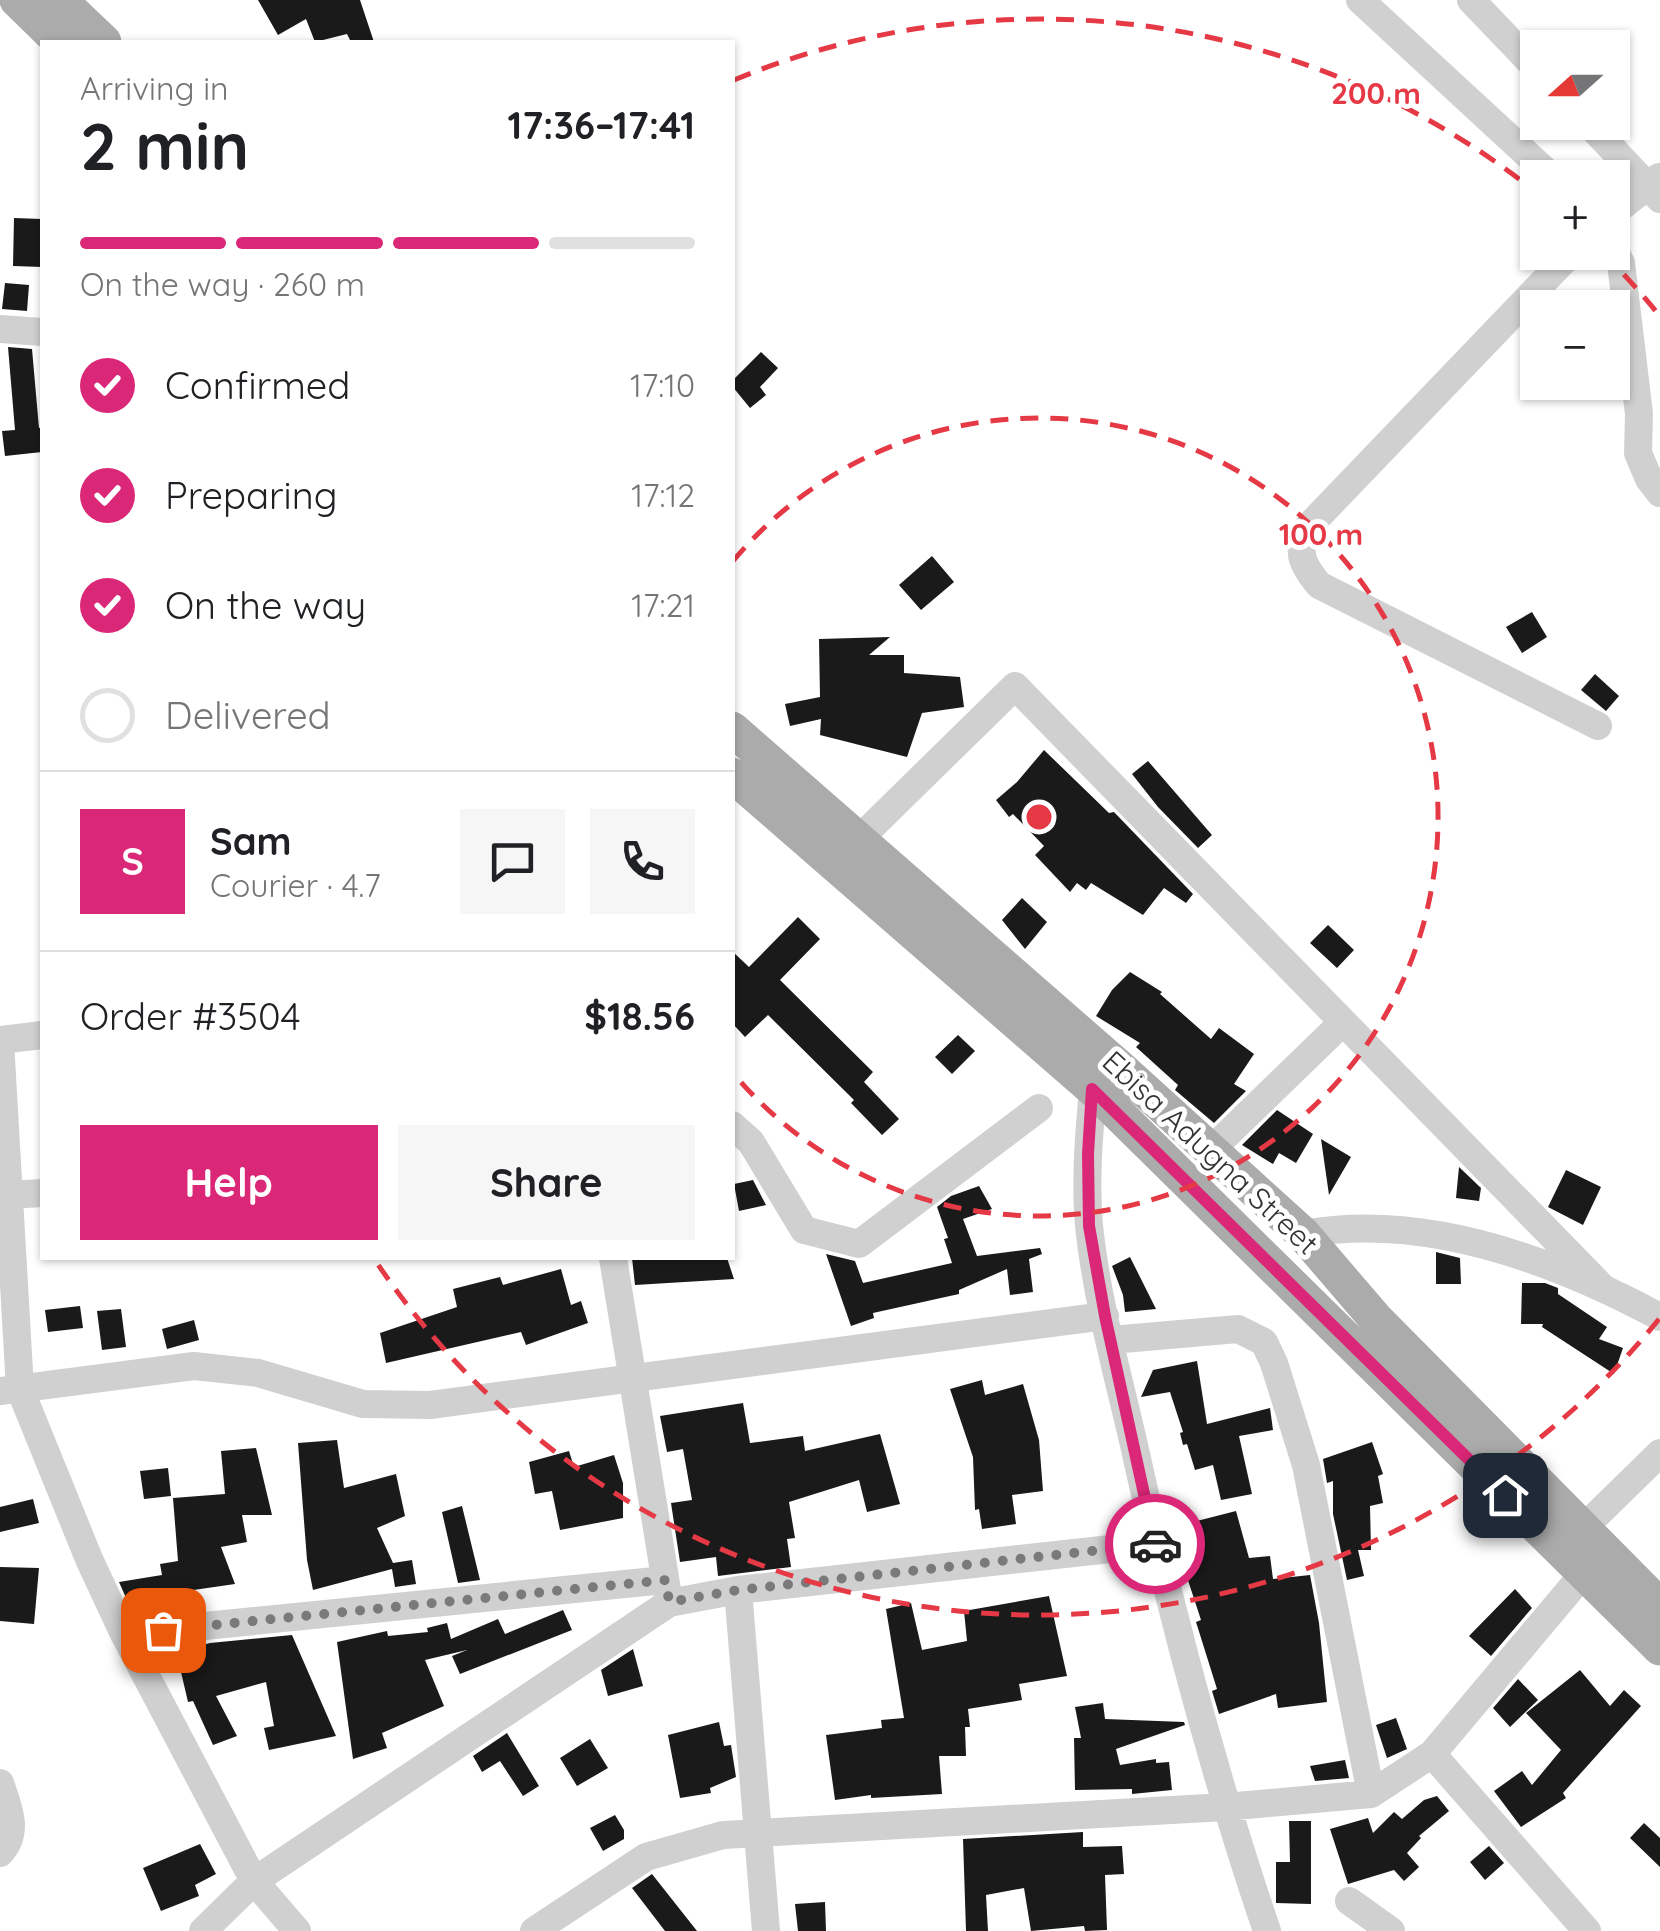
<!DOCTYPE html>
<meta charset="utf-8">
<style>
:root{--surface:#fff;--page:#f6f6f6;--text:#202124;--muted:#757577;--line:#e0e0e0;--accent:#db2777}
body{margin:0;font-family:Quicksand,sans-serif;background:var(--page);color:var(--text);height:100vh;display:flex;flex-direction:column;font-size:38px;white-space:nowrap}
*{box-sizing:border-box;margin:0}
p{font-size:32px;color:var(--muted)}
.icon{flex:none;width:55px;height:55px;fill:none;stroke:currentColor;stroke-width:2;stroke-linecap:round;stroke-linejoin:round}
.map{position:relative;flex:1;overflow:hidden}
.drawer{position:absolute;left:40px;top:40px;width:695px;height:1220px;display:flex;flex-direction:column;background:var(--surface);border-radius:0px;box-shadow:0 2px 8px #0004}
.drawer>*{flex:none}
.needle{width:65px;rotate:249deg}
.controls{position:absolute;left:1520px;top:30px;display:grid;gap:20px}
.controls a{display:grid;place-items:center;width:110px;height:110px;border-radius:0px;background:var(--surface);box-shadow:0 2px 8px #0004;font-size:50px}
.pin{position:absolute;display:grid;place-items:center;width:85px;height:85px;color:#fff;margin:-42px;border-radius:20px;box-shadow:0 5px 15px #0006}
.courier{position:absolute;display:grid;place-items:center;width:100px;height:100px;margin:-50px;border:8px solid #db2777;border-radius:50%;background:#fff;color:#222;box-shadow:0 2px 12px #0007}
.overview em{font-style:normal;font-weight:700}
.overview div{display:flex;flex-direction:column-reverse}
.overview{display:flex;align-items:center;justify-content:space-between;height:170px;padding:0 40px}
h1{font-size:65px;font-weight:700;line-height:75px}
.bar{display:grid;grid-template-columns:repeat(4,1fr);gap:15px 10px;align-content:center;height:120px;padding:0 40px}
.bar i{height:12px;border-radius:8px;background:var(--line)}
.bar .selected{background:var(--accent)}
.bar p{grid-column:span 4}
.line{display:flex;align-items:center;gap:25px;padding:0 40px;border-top:2px solid var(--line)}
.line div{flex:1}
.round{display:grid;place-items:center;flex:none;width:105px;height:105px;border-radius:0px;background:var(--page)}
ol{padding:0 40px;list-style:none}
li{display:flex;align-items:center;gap:30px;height:110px}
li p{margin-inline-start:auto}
li .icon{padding:10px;border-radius:50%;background:var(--accent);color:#fff;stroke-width:4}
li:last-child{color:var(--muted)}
li i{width:55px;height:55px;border:5px solid var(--line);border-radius:50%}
.primary-button{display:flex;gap:20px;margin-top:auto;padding:20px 40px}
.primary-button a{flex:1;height:115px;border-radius:0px;background:var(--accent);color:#fff;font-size:40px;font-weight:700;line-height:115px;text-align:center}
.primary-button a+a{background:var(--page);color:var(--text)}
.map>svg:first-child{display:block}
.building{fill:#1a1a1a}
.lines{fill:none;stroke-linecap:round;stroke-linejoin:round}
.minor{stroke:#d0d0d0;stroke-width:28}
.major{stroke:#ababab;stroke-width:35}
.done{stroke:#7a7a7a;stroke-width:10;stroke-dasharray:0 18}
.route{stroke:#db2777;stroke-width:12}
.ring{fill:none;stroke:#e63946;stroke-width:5;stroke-dasharray:18 12}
.labels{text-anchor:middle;stroke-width:10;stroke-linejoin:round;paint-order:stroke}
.street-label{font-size:30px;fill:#333;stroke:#fff}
.centre{fill:#e63946;stroke:#fff;stroke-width:5}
.ring-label{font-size:30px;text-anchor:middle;font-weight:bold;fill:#e63946;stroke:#fff;stroke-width:10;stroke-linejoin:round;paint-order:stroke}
</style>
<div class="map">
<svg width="1660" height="1931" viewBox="0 0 1660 1931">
<rect width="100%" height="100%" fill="#fff"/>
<path class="building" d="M258,0H360L374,42H351L347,34L315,42L306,19L278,35Z
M14,218L42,219V267L13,266Z
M5,283L29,285L27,311L2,309Z
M8,347L32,349L39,428L42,427V452L5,456L2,431L15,430Z
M761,352L778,368L760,387L766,395L750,408L732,386V381Z
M932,556L954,582L921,610L899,585Z
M1532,612L1547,637L1522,653L1506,627Z
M890,637L869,655H904V673L960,677L964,707L922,713L907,757L820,735L821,719L790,726L785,704L820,697L819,639Z
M1595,674L1619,696L1606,711L1581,690Z
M1044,750L1109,813L1114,812L1193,894L1186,903L1164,888L1143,915L1091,883L1086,890L1077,883L1070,892L1035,855L1044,846L1013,814L1009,817L996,800L1017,782Z
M1148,761L1212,835L1198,848L1158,807L1132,774Z
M1022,898L1047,922L1025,949L1002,920Z
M798,917L820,939L780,980L873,1072L864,1082L899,1119L882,1135L851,1103L854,1100L768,1015L745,1037L732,1023V951L749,967Z
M1328,925L1354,950L1337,968L1310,943Z
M1130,972L1162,992L1160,994L1211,1039L1219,1028L1254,1054L1234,1084L1246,1091L1214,1123L1175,1090L1178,1085L1136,1047L1140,1043L1096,1016L1112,990Z
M958,1035L975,1051L952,1074L935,1057Z
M1277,1110L1313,1134L1296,1163L1279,1153L1273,1164L1242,1145Z
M1321,1139L1351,1157L1329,1195Z
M1459,1167L1481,1188L1479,1201L1456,1198Z
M1566,1170L1601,1187L1583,1225L1548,1207Z
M753,1180L766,1205L739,1211L734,1184Z
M979,1186L992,1209L963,1219L977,1256L1040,1248L1042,1254L1029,1259L1033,1292L1010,1295L1007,1269L959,1290V1294L873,1313L874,1318L851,1326L826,1254L855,1261L863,1283L952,1263L944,1239L948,1238L937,1207L951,1196Z
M1436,1252L1460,1258L1461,1284H1436Z
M1130,1257L1156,1309L1125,1312L1123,1295L1112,1266Z
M632,1258H727L734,1279L635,1285Z
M561,1269L571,1305L581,1301L588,1323L526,1345L521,1332L386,1363L380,1333L457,1307L453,1289L500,1277L503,1285Z
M1522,1283H1545L1558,1288V1294L1607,1327L1599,1339L1623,1348L1614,1374L1542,1327L1543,1324H1521Z
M80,1306L83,1328L48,1332L45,1310Z
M121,1309L126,1347L102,1350L97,1311Z
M194,1320L199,1340L167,1349L162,1329Z
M1197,1361L1207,1424L1270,1408L1273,1430L1239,1436L1252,1494L1221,1500L1213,1465L1195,1470L1187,1444L1183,1445L1180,1433L1183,1432L1170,1392L1141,1397L1153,1370Z
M982,1380L985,1395L1023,1384L1039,1440L1043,1491L1012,1495L1016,1524L982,1529L979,1509L975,1510L973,1457L950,1389Z
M743,1403L750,1443L803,1436L805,1451L880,1434L900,1504L867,1512L859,1480L789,1502L795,1538L787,1539L791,1567L718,1576L716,1557L680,1562L671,1503L692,1500L683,1449L667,1452L660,1416Z
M337,1440L344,1488L396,1474L405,1516L377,1528L393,1563L412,1560L416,1584L395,1587L392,1569L313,1590L307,1560L298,1443Z
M1372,1442L1383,1474L1378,1476L1383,1503L1370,1506L1371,1550H1358L1364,1576L1347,1580L1333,1514V1481L1327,1483L1323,1459Z
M256,1448L272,1515H242L247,1542L221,1547L235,1584L159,1595L134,1602V1599L127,1600L119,1582L162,1575L160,1564L178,1561L173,1498L225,1494L221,1451Z
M569,1451L574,1467L614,1455L623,1483V1518L560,1530L552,1491L535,1494L529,1462Z
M168,1468L171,1496L144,1499L140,1471Z
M33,1499L39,1523L0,1532V1507Z
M462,1506L480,1580L458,1583L442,1512Z
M1236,1511L1249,1558L1270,1556L1273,1579L1310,1575L1319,1623L1327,1702L1278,1708L1276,1694L1219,1714L1212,1691L1217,1689L1196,1622L1201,1620L1180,1556L1196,1551L1189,1523Z
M0,1567L39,1568L34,1624L0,1621Z
M1515,1589L1532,1608L1491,1656L1469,1636Z
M1049,1596L1067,1676L1019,1684L1022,1700L968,1709L970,1727H965L966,1756H939L942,1794L871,1798V1795L835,1800L826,1735L882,1728L881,1720L904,1718L886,1609L911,1603L922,1650L967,1641L964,1611Z
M563,1610L572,1630L460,1674L452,1656L467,1650L425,1660L444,1706L382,1733L387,1748L353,1759L337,1642L387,1631L388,1636L428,1632L427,1628L447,1623L451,1639L498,1619L505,1634Z
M292,1635L336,1736L269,1750L264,1728L274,1726L266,1682L216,1696L237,1736L213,1745L193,1701L188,1702L181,1672L177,1673L166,1647L187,1645L188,1649L210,1643Z
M633,1649L643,1686L608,1696L601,1670Z
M1580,1670L1610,1706L1624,1690L1641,1706L1563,1793L1566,1798L1521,1827L1494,1791L1522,1771L1532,1785L1561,1750L1526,1713Z
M1518,1679L1538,1700L1510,1727L1493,1708Z
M1103,1703L1105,1719L1184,1722L1185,1725L1116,1749L1120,1765L1156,1759V1763L1169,1762L1172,1790L1132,1794V1789L1075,1790L1074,1738H1081L1075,1707Z
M1396,1718L1407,1749L1387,1758L1376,1725Z
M719,1722L724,1746L731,1745L736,1777L710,1788L711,1793L680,1798L668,1735Z
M507,1733L539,1786L523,1796L500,1761L482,1772L473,1756Z
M590,1739L608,1768L577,1786L560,1758Z
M1345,1760L1349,1778L1315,1781L1310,1766Z
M1437,1796L1449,1811L1419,1836L1421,1838L1407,1853L1419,1867L1404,1881L1394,1870L1348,1884L1330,1829L1368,1818L1373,1833L1394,1812L1402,1819L1424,1800Z
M615,1815L624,1830V1839L603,1851L590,1828Z
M1289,1821H1311V1904L1276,1903V1862H1290Z
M1644,1823L1660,1838V1867L1630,1838Z
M1083,1832V1847L1122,1846L1124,1874L1105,1875L1107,1930L1085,1931L1084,1926L1031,1931L1024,1888L986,1895L988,1931H966L963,1839Z
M200,1844L216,1874L195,1885L199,1896L161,1911L143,1868Z
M1489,1846L1504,1863L1485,1880L1470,1862Z
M652,1874L697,1931H665L632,1888Z
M825,1902L826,1931H798L795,1904Z"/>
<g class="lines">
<path class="minor" d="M1360,0L1553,178
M1471,0L1538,70
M1587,122L1660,199
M1612,214L1659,177
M1612,245L1621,263L1639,414L1638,453L1649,479L1660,493
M1572,252L1309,526C1296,552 1301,563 1319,585L1598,726
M0,329L42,332
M858,840L1015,686L1603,1288
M0,1040L42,1035
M0,1041L20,1389L89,1559L124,1634L254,1881L297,1931
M1093,1089C1089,1134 1085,1180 1089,1225C1097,1305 1121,1385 1138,1463C1173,1621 1215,1778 1267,1931
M732,1125L751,1142L804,1230L859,1244L1039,1108
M1211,1150L1343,1022
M8,1195L42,1193
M1303,1234C1425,1212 1554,1260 1660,1317
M613,1258L668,1596
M1111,1340L1238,1329L1264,1342L1274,1363L1306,1465L1371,1794
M0,1391L194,1366L258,1373L363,1404L430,1405L1105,1316
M1571,1540L1660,1453
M738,1590L766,1931
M124,1634L665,1580
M1432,1754L1587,1931
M0,1783C8,1807 20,1832 0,1853
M1349,1901L1391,1931
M203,1931L254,1881L669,1603L738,1590L1156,1544
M534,1931L646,1857L723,1835L1225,1807L1371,1794L1432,1754L1584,1573"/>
<path class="major" d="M17,0L60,42
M60,0L104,42
M732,729L1119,1067L1303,1234L1375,1318L1660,1606
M732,775L1093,1089L1660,1648"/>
</g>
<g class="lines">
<path class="done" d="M163,1630L666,1580L669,1602L738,1590L1155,1544"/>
<path class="route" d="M1155,1544L1105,1316L1089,1226L1088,1154L1092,1089L1505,1495"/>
</g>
<g class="ring">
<path d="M733 561A399 399 0 1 1 733 1073"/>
<path d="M1659 1319A798 798 0 0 1 377 1263M734 80A798 798 0 0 1 1536 192M1603 253A798 798 0 0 1 1659 315"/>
</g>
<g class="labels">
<g class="street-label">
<text transform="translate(1210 1153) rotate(43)" y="10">Ebisa Adugna Street</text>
</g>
</g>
<circle cx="1039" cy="817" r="15" class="centre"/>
<g class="ring-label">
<text x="1376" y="104">200 m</text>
<text x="1321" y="545">100 m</text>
</g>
</svg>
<div class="controls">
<a><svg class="needle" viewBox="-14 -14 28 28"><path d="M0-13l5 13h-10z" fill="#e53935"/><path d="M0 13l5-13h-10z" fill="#757577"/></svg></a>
<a>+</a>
<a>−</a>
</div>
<div class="pin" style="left:163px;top:1630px;background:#ea580c"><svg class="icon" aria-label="bag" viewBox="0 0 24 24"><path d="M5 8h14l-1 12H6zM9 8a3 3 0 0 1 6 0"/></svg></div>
<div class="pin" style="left:1505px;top:1495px;background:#1f2937"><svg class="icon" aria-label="home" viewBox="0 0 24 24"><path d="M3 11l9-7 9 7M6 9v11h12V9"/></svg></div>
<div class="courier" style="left:1155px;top:1544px"><svg class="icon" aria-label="car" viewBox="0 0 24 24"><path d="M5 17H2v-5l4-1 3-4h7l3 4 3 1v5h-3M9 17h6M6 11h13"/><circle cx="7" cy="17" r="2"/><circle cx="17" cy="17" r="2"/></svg></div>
<section class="drawer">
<div class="overview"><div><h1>2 min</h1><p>Arriving in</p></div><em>17:36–17:41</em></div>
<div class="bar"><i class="selected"></i><i class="selected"></i><i class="selected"></i><i></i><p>On the way · 260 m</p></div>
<ol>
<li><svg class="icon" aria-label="check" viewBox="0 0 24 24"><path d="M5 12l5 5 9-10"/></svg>Confirmed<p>17:10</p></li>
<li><svg class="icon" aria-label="check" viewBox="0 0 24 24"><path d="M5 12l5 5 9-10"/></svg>Preparing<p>17:12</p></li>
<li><svg class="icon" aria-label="check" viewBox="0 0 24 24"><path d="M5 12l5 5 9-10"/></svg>On the way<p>17:21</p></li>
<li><i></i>Delivered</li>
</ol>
<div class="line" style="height:180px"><b class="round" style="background:var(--accent);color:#fff">S</b><div><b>Sam</b><p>Courier · 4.7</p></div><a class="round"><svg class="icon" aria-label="chat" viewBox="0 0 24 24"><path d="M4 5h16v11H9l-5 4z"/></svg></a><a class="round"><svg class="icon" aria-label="phone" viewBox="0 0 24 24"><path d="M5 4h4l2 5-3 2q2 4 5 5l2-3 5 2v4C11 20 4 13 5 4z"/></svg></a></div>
<div class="line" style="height:130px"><div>Order #3504</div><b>$18.56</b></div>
<div class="primary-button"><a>Help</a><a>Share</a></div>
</section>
</div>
